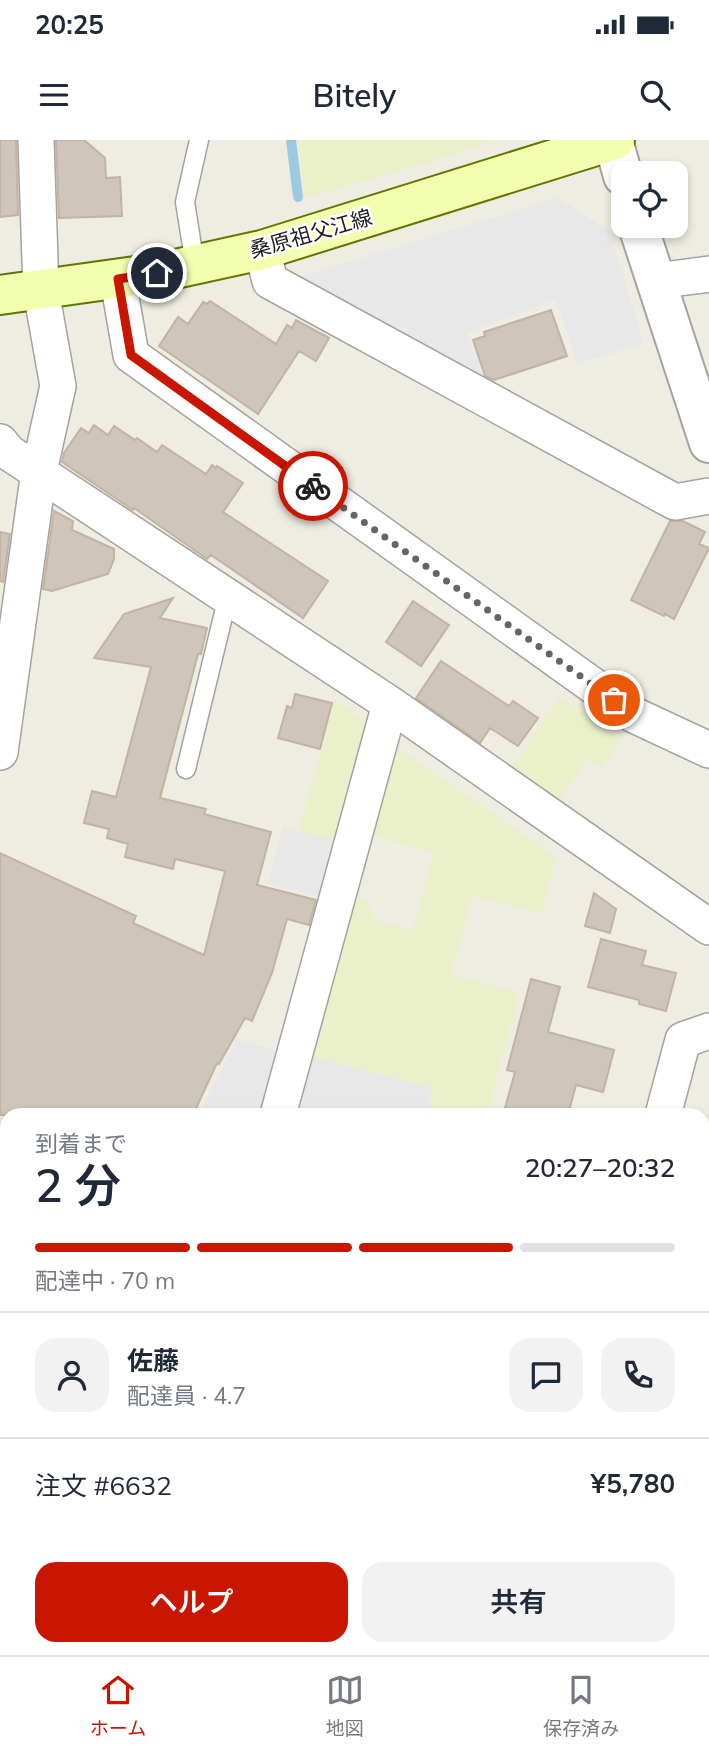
<!DOCTYPE html>
<html lang="ja">
<meta charset="utf-8">
<style>
:root{--surface:#fff;--page:#f2f2f3;--text:#1f2937;--muted:#747a83;--line:#e0e1e3;--accent:#c91600}
body{margin:0;font-family:Mulish,"Noto Sans JP",sans-serif;background:var(--page);color:var(--text);height:100vh;display:flex;flex-direction:column;font-size:26px;white-space:nowrap}
*{box-sizing:border-box;margin:0}
p{font-size:23px;color:var(--muted)}
.icon{flex:none;width:38px;height:38px;fill:none;stroke:currentColor;stroke-width:2;stroke-linecap:round;stroke-linejoin:round}
.map{position:relative;flex:1;overflow:hidden}
.panel{position:absolute;left:0px;top:968px;width:710px;height:548px;display:flex;flex-direction:column;background:var(--surface);border-radius:21px 21px 0 0;box-shadow:0 4px 10px #0003}
.panel>*{flex:none}
.fabs{position:absolute;left:611px;top:21px;display:grid;gap:14px}
.fabs a{display:grid;place-items:center;width:77px;height:77px;border-radius:14px;background:var(--surface);box-shadow:0 4px 10px #0003;font-size:35px}
.pin{position:absolute;display:grid;place-items:center;width:60px;height:60px;color:#fff;margin:-30px;border:4px solid #fff;border-radius:50%;box-shadow:0 2px 7px #0007}
.courier{position:absolute;display:grid;place-items:center;width:70px;height:70px;margin:-35px;border:5px solid #c91600;border-radius:50%;background:#fff;color:#222;box-shadow:0 2px 9px #0007}
.headline em{font-style:normal;font-weight:600}
.headline div{display:flex;flex-direction:column-reverse}
.headline{display:flex;align-items:center;justify-content:space-between;height:119px;padding:0 35px}
h1{font-size:46px;font-weight:600;line-height:52px}
.bar{display:grid;grid-template-columns:repeat(4,1fr);gap:10px 7px;align-content:center;height:84px;padding:0 35px}
.bar i{height:9px;border-radius:5px;background:var(--line)}
.bar .selected{background:var(--accent)}
.bar p{grid-column:span 4}
.line{display:flex;align-items:center;gap:18px;padding:0 35px;border-top:2px solid var(--line)}
.line div{flex:1}
.round{display:grid;place-items:center;flex:none;width:74px;height:74px;border-radius:21px;background:var(--page)}
.cta{display:flex;gap:14px;margin-top:auto;padding:14px 35px}
.cta a{flex:1;height:80px;border-radius:21px;background:var(--accent);color:#fff;font-size:28px;font-weight:600;line-height:80px;text-align:center}
.cta a+a{background:var(--page);color:var(--text)}
.status{display:flex;justify-content:space-between;align-items:center;height:49px;padding:0 35px;background:var(--surface);direction:ltr}
.status svg{height:19px;fill:currentColor}
header{display:flex;justify-content:space-between;align-items:center;height:91px;padding:0 35px;background:var(--surface);font-size:32px;font-weight:600}
.menu{display:flex;justify-content:space-around;align-items:center;height:98px;border-top:2px solid var(--line);background:var(--surface);font-size:19px;color:var(--muted)}
.menu a{display:grid;justify-items:center;gap:4px}
.menu .selected{color:var(--accent)}
.map>svg:first-child{display:block}
.farmland{fill:#e9f0ca}
.parking{fill:#e8e8e8}
.lines{fill:none;stroke-linecap:round;stroke-linejoin:round}
.stream{stroke:#9dcae1;stroke-width:10}
.building{fill:#cfc5ba;stroke:#c2b3a2;stroke-width:2}
.service-casing{stroke:#a3a3a3;stroke-width:21}
.minor-casing{stroke:#a3a3a3;stroke-width:38}
.tertiary-casing{stroke:#a3a3a3;stroke-width:42}
.secondary-casing{stroke:#5d7700;stroke-width:42}
.service{stroke:#fff;stroke-width:18}
.minor{stroke:#fff;stroke-width:35}
.tertiary{stroke:#fff;stroke-width:38}
.secondary{stroke:#f2ffaf;stroke-width:38}
.done{stroke:#666561;stroke-width:7;stroke-dasharray:0 12.6}
.route{stroke:#c91600;stroke-width:9}
.labels{text-anchor:middle;stroke-width:5;stroke-linejoin:round;paint-order:stroke}
.street-label{font-size:21px;fill:#1c1c1c;stroke:#fff}
</style>
<div class="status"><b>20:25</b><svg viewBox="0 0 49 12"><path d="M0 12V9h3v3zM5 12V6h3v6zM10 12V3h3v9zM15 12V0h3v12zM26 1h20v11H26zM47 4h2v5h-2z"/></svg></div>
<header><svg class="icon" aria-label="menu" viewBox="0 0 24 24"><path d="M4 6h16M4 12h16M4 18h16"/></svg>Bitely<svg class="icon" aria-label="search" viewBox="0 0 24 24"><circle cx="10" cy="10" r="6"/><path d="M15 15l6 6"/></svg></header>
<div class="map">
<svg width="709" height="1515" viewBox="0 0 709 1515">
<rect width="100%" height="100%" fill="#efece1"/>
<path class="farmland" d="M298,0H497L396,32L305,58Z
M559,557L622,600L602,629L587,619L557,664L508,632Z
M334,559L363,580L361,587L373,594L345,703L299,691Z
M395,606L556,717L541,773L472,756L451,835L519,853L487,975H426L433,948L308,916L350,755L366,760L376,781L413,790L433,713L366,693Z
M3,1059L7,1060V1100L0,1099Z"/>
<path class="parking" d="M557,58L609,90L644,203L577,224L556,160L468,192L486,245L286,141Z
M283,687L345,703L330,759L268,743Z
M237,899L285,913L269,975H198Z
M308,916L433,948L426,975H293Z
M4,1498L7,1499V1508L44,1509L68,1515H0Z
M94,1508H231L232,1509L230,1515H92Z
M596,1509V1508L685,1509L684,1515H594Z"/>
<g class="lines">
<path class="stream" d="M291,0L298,57"/>
</g>
<path class="building" d="M0,0H16L18,75L0,77Z
M56,0H84L105,18L106,38L120,37L122,76L59,78Z
M210,161L276,204L287,185L292,188L296,180L329,198L316,221L299,211L258,274L159,206L178,177L188,184L203,162L207,164Z
M551,170L567,216L494,240L485,236L473,200L485,196L484,192Z
M94,285L108,295L114,286L135,300L137,298L157,312L162,305L206,334L212,325L216,328L217,326L243,343L223,372L328,441L303,478L211,415L207,419L134,368L133,370L62,322L64,313L81,288L89,293Z
M54,371L73,381L72,390L114,409V419L108,434L52,451L43,449Z
M670,381H683L705,392L699,404L709,408L674,479L665,474L664,476L631,460Z
M0,392L10,394L3,442L0,441Z
M173,458L160,478L207,488L201,514H198L160,658L206,669L204,674L271,692L257,745L316,760L309,785L287,779L272,833L252,881L245,878L219,924L217,923L193,975H0V713L136,776L133,783L204,815L225,731L175,719L173,729L125,717L128,704L107,698L109,689L84,683L92,651L116,657L151,527L94,518L124,474Z
M413,461L449,485L421,526L386,502Z
M441,521L509,566L513,561L538,578L518,606L490,588L480,603L416,558Z
M295,554L332,563L320,609L278,598L287,566L292,568Z
M594,753L616,769L610,793L585,786Z
M601,799L646,811L642,825L676,833L666,871L639,864V860L588,847Z
M531,839L560,847L548,892L614,910L603,952L576,945L568,975H531L505,968L515,932L507,930Z"/>
<g class="lines">
<defs>
<path id="service" d="M195,125L185,62L199,0
M186,629L228,456
M0,1485L7,1457"/>
<path id="minor" d="M262,110L270,141L675,362L709,356
M118,140L131,215L634,575L709,610
M656,141L709,134
M0,302L8,312L390,564L709,787
M0,612L39,331L58,246L41,151L36,0
M278,975L390,564
M663,975L683,900L709,891
M0,1289L7,1291
M704,1465L709,1466
M522,1515L523,1508"/>
<path id="tertiary" d="M613,0L623,36
M638,86L709,303"/>
<path id="secondary" d="M0,155L157,133L262,110L615,0"/>
</defs>
<use href="#service" class="service-casing"/>
<use href="#minor" class="minor-casing"/>
<use href="#tertiary" class="tertiary-casing"/>
<use href="#secondary" class="secondary-casing"/>
<use href="#service" class="service"/>
<use href="#minor" class="minor"/>
<use href="#tertiary" class="tertiary"/>
<use href="#secondary" class="secondary"/>
</g>
<g class="lines">
<path class="done" d="M313,346L614,560"/>
<path class="route" d="M157,133L118,139L131,215L313,346"/>
</g>
<g class="labels">
<g class="street-label">
<text transform="translate(311 94) rotate(-16)" y="7">桑原祖父江線</text>
</g>
</g>
</svg>
<div class="fabs">
<a><svg class="icon" aria-label="locate" viewBox="0 0 24 24"><circle cx="12" cy="12" r="6"/><path d="M12 2v4M12 18v4M2 12h4M18 12h4"/></svg></a>
</div>
<div class="pin" style="left:614px;top:560px;background:#ea580c"><svg class="icon" aria-label="bag" viewBox="0 0 24 24"><path d="M5 8h14l-1 12H6zM9 8a3 3 0 0 1 6 0"/></svg></div>
<div class="pin" style="left:157px;top:133px;background:#1f2937"><svg class="icon" aria-label="home" viewBox="0 0 24 24"><path d="M3 11l9-7 9 7M6 9v11h12V9"/></svg></div>
<div class="courier" style="left:313px;top:346px"><svg class="icon" aria-label="bike" viewBox="0 0 24 24"><circle cx="6" cy="16" r="4"/><circle cx="18" cy="16" r="4"/><path d="M6 16l4-8h5l3 8M10 8l3 8H6M13 5h3"/></svg></div>
<section class="panel">
<div class="headline"><div><h1>2 分</h1><p>到着まで</p></div><em>20:27–20:32</em></div>
<div class="bar"><i class="selected"></i><i class="selected"></i><i class="selected"></i><i></i><p>配達中 · 70 m</p></div>
<div class="line" style="height:126px"><a class="round"><svg class="icon" aria-label="person" viewBox="0 0 24 24"><circle cx="12" cy="8" r="4"/><path d="M4 21q1-7 8-7t8 7"/></svg></a><div><b>佐藤</b><p>配達員 · 4.7</p></div><a class="round"><svg class="icon" aria-label="chat" viewBox="0 0 24 24"><path d="M4 5h16v11H9l-5 4z"/></svg></a><a class="round"><svg class="icon" aria-label="phone" viewBox="0 0 24 24"><path d="M5 4h4l2 5-3 2q2 4 5 5l2-3 5 2v4C11 20 4 13 5 4z"/></svg></a></div>
<div class="line" style="height:91px"><div>注文 #6632</div><b>¥5,780</b></div>
<div class="cta"><a>ヘルプ</a><a>共有</a></div>
</section>
</div>
<nav class="menu">
<a class="selected"><svg class="icon" aria-label="home" viewBox="0 0 24 24"><path d="M3 11l9-7 9 7M6 9v11h12V9"/></svg>ホーム</a>
<a><svg class="icon" aria-label="map" viewBox="0 0 24 24"><path d="M3 6l6-2 6 2 6-2v14l-6 2-6-2-6 2zM9 4v14M15 6v14"/></svg>地図</a>
<a><svg class="icon" aria-label="saved" viewBox="0 0 24 24"><path d="M7 4h10v16l-5-4-5 4z"/></svg>保存済み</a>
</nav>
